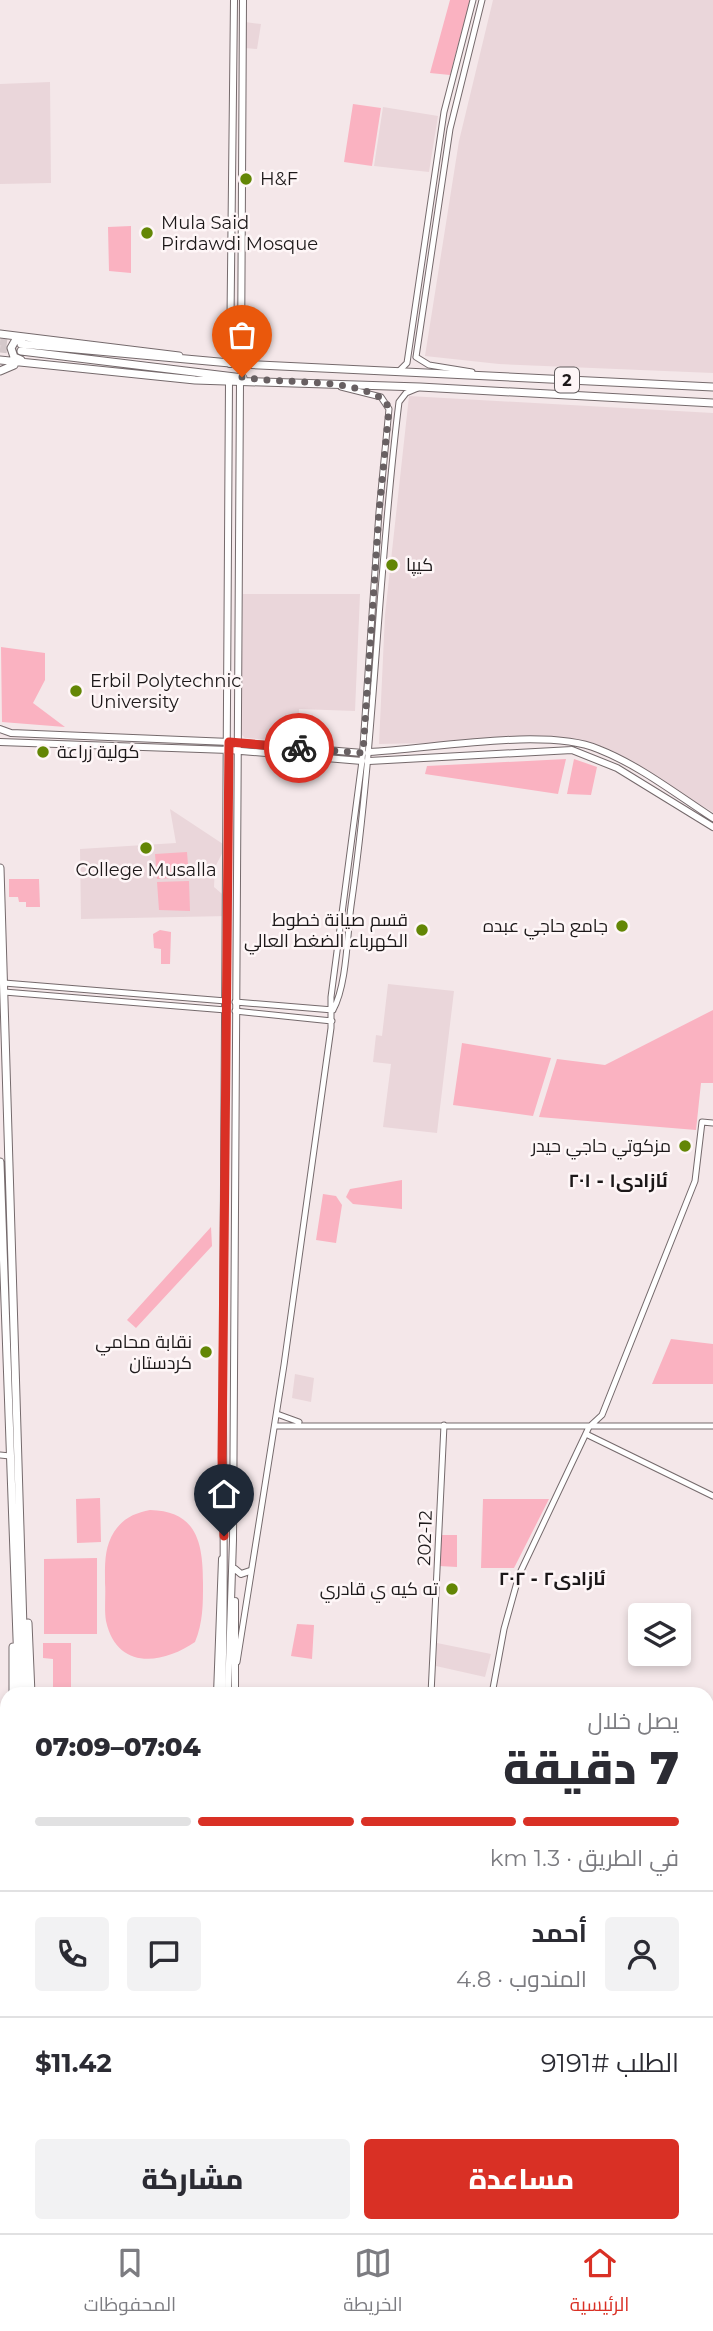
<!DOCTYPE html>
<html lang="ar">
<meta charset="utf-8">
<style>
:root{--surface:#fff;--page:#f2f2f3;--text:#2b2b33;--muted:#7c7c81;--line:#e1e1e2;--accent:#d93025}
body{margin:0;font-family:Montserrat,Cairo,sans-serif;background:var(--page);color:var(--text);direction:rtl;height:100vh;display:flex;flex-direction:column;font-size:26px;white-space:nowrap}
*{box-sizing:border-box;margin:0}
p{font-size:23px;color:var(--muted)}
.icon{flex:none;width:38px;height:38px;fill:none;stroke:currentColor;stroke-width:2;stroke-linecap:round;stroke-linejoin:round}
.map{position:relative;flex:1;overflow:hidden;direction:ltr}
.panel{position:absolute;left:0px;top:1687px;width:714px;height:546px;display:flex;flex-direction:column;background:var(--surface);border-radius:21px 21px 0 0;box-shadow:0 4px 10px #0003;direction:rtl}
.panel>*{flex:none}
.tools{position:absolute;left:628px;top:1603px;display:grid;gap:14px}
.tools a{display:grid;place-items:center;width:63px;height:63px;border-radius:7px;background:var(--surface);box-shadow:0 4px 10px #0003;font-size:35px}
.pin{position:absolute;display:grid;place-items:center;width:60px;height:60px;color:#fff;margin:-72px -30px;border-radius:50% 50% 50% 0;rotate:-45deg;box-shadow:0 0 7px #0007}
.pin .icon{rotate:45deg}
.courier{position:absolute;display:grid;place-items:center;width:70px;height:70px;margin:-35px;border:5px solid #d93025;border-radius:50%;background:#fff;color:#222;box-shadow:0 2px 9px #0007}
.head em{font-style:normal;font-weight:800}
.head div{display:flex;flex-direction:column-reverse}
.head{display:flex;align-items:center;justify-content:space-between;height:119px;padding:0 35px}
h1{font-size:46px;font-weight:800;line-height:52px}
.bar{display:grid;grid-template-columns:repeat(4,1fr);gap:10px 7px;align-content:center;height:84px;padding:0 35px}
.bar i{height:9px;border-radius:5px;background:var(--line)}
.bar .current{background:var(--accent)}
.bar p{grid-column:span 4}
.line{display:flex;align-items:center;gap:18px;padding:0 35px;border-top:2px solid var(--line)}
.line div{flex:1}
.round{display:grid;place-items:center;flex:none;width:74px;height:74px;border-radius:7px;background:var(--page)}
.button{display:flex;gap:14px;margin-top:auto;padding:14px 35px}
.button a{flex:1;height:80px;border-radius:7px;background:var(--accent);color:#fff;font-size:28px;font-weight:800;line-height:80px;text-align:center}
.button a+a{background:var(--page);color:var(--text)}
.menu{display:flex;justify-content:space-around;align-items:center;height:98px;border-top:2px solid var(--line);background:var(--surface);font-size:19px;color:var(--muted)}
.menu a{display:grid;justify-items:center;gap:4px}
.menu .current{color:var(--accent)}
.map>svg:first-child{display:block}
.built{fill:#ead6da}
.green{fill:#fab2c1}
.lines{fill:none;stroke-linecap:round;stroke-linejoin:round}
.highway-tunnel{stroke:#d4c8ca;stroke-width:7;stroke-dasharray:7 3.5;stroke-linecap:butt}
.minor-casing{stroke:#756a6c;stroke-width:7}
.major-casing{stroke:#756a6c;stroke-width:8}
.highway-casing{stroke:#756a6c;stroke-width:9}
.minor{stroke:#fff;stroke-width:5}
.major{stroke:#fff;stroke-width:6}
.highway{stroke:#fff;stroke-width:7}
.highway-bridge-casing{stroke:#756a6c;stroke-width:9;stroke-linecap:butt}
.highway-bridge{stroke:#fff;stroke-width:7}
.done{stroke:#686062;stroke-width:7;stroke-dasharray:0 12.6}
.route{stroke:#d93025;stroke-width:9}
.poi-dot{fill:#638605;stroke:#fef6f7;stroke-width:2.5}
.labels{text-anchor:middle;stroke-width:5;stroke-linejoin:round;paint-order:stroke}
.shield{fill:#fef6f7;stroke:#605b5c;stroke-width:2}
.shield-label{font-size:16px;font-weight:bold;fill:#1c1819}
.poi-label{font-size:18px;fill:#1c1819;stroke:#fef6f7;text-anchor:start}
.street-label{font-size:18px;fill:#1c1819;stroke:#fef6f7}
.neighbourhood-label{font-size:19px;font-weight:bold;fill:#1c1819;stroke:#fef6f7}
</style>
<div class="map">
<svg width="713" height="2233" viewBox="0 0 713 2233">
<rect width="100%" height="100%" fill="#f4e7e9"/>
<path class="built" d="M493,0H713V373L499,364L425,356L459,141Z
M245,22L261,24L257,49L245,48Z
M50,82L51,183L0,184V84Z
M383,107L438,116L429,172L374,166Z
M409,396L713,413V812L598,748L562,740L379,744L385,615Z
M243,594H360L355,711L299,709L298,742L245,738L241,734Z
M170,809L226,846L215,867L214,887L228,899V916L81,919L80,849L176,843Z
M388,984L454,991L437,1133L383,1127L391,1064L373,1062L376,1035L382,1036Z
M295,1374L314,1378L311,1402L292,1398Z
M437,1643L491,1654L485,1677L436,1666Z"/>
<path class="green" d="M450,0H470L450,75L430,73Z
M353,104L381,108L372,166L344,162Z
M131,226V273L109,271L108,227Z
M1,647L45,653V680L33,703L65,727L2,722Z
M566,759L558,794L425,774L427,766Z
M574,759L597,767L591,795L567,794Z
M187,852L189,877L157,879L155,854Z
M9,879H39L40,907H26V902H19L18,897H9Z
M189,881L190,911L159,910L157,882Z
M160,930L171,932L170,964H161V949L154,948L153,934Z
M713,1010V1083H701L696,1130L539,1117L557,1059L605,1065Z
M462,1043L551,1058L533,1116L453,1105Z
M402,1180V1209L353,1204L346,1197L350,1189Z
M323,1194L336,1196L342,1205L336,1243L316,1240Z
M211,1227L212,1246L136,1328L127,1320Z
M671,1339L713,1344V1384H652Z
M100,1498L101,1542L77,1543L76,1499Z
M483,1499H549L514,1568H481Z
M150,1510C197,1511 203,1543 203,1583C203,1605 203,1622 195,1642C163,1664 117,1671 106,1621C104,1609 106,1595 105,1583C105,1565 104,1548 114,1532C123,1518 135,1513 150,1510Z
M440,1535H457V1567L439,1566Z
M97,1558V1634H44V1559Z
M297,1624L314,1625L312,1659L291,1656Z
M43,1643H71V1694H53V1659L43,1658Z
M713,2121V2233H691L679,2226H707V2126Z
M396,2226H563L560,2233H399Z"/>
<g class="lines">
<path class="highway-tunnel" d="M0,342L17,344
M0,349L21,351"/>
<defs>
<path id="minor" d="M416,357L450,129L482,0
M416,357L429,365L472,372
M399,371L407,363L444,112L473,0
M4,983L226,1001
M4,992L226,1010
M235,1002L333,1010
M333,1010C347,985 347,935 351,906C375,739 378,570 399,402L406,393L418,388
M235,1011L332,1021
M277,1414L299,1422
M275,1426H713
M588,1435L713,1496
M0,1455L10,1456
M237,1662L284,1365L331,1028V997L362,761L379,512L389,409L381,397L341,387
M431,1694L444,1425
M492,1694L504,1629L519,1575L589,1427L602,1415L695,1181L702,1122L713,1123
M0,1954L7,1953
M707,2090L713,2093"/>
<path id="major" d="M230,364L234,0
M241,364L243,0
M0,729L11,733L230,742L363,753
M0,742L229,750L362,761
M369,752C430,749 545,727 598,749C639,765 676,794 713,818
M369,761L572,750L617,768L713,827
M235,1569L241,1574L250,1571
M235,1601V1694
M217,1694L222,1559
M222,1694C226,1577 222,1461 223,1345C227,1024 229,703 229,382
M228,1694L233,1540L240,382
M707,2106L713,2101
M707,2119L713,2114
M0,2169L7,2163
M0,2177L7,2174
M38,2226V2233
M43,2226L44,2233
M273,2226L277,2233
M283,2226L285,2233
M289,2226L290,2233
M660,2226L673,2233
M671,2226L684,2233
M570,2233L574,2226
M581,2233L587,2226"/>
<path id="highway" d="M0,334L179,356
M21,344L241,364L713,387
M21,351L243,378
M0,360L195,380L420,387L713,403
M21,360L14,357L11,348L15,341L23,338
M0,371L14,365
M0,868L25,1694
M0,1162L19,1694
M28,1623L31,1694
M13,1647V1694
M0,1715L7,1710
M0,1749L7,1752
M707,1858L713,1849
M707,1881L713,1872
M707,1903L713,1907
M707,1911L713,1916"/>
</defs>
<use href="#minor" class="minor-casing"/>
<use href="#major" class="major-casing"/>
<use href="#highway" class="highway-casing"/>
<use href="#minor" class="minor"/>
<use href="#major" class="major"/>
<use href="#highway" class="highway"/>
<defs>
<path id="highway-bridge" d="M0,1729L7,1728
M0,1737H7"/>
</defs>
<use href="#highway-bridge" class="highway-bridge-casing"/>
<use href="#highway-bridge" class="highway-bridge"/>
</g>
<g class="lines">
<path class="done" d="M242,377C286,385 345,376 385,400L389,409L379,512L363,753L299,748"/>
<path class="route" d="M224,1536L222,1458L229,742L299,748"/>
</g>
<g class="poi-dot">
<circle cx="246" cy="179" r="7"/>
<circle cx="147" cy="233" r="7"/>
<circle cx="392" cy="565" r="7"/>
<circle cx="76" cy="691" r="7"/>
<circle cx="43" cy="752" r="7"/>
<circle cx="146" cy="848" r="7"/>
<circle cx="622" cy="926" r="7"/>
<circle cx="422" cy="930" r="7"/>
<circle cx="685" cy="1146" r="7"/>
<circle cx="206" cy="1352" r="7"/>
<circle cx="452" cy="1589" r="7"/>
</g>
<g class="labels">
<rect class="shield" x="555" y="367.5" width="24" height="25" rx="5"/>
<g class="shield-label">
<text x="567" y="386">2</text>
</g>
<g class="poi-label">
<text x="260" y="185">H&amp;F</text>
<text x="161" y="229">Mula Said<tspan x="161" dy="21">Pirdawdi Mosque</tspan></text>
<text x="406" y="571">كيپا</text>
<text x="90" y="687">Erbil Polytechnic<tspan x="90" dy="21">University</tspan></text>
<text x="57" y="758">كولية زراعة</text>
<text x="146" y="876" text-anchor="middle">College Musalla</text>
<text x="408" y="926" text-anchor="end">قسم صيانة خطوط<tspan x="408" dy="21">الكهرباء الضغط العالي</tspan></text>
<text x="608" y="932" text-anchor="end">جامع حاجي عبده</text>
<text x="671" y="1152" text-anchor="end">مزكوتي حاجي حيدر</text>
<text x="192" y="1348" text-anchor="end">نقابة محامي<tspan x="192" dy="21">كردستان</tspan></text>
<text x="438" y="1595" text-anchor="end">ته كيه ي قادري</text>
</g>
<g class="street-label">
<text transform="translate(425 1538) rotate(-88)" y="6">202-12</text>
</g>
<g class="neighbourhood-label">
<text x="618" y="1187">ئازادی١ - ٢٠١</text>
<text x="552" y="1585">ئازادی٢ - ٢٠٢</text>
</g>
</g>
</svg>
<div class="tools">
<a><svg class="icon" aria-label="layers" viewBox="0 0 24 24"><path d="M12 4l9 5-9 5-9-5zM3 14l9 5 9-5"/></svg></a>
</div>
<div class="pin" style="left:242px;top:377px;background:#ea580c"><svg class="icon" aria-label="bag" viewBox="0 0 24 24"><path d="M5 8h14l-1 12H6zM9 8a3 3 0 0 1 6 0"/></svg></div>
<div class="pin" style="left:224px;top:1536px;background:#1f2937"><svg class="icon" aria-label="home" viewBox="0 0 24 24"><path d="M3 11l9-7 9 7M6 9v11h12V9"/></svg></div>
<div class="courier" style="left:299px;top:748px"><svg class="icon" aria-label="bike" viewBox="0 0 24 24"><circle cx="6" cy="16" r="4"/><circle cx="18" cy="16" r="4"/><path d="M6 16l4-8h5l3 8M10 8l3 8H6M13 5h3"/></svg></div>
<section class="panel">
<div class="head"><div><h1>7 دقيقة</h1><p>يصل خلال</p></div><em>07:04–07:09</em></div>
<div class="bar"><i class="current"></i><i class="current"></i><i class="current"></i><i></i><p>في الطريق · 1.3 km</p></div>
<div class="line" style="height:126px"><a class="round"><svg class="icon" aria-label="person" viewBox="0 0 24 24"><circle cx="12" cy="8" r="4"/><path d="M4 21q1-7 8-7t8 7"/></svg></a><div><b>أحمد</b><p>المندوب · 4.8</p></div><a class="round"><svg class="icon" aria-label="chat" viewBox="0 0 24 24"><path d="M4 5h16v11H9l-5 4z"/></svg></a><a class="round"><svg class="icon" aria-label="phone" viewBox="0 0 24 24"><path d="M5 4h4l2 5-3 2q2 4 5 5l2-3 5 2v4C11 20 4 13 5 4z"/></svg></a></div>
<div class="line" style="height:91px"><div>الطلب #9191</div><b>$11.42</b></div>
<div class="button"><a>مساعدة</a><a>مشاركة</a></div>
</section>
</div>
<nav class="menu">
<a class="current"><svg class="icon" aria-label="home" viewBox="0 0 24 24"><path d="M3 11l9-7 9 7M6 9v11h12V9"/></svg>الرئيسية</a>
<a><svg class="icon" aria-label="map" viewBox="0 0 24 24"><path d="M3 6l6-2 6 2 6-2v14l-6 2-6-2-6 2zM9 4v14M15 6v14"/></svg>الخريطة</a>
<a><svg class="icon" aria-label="saved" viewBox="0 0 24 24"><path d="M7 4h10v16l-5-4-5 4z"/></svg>المحفوظات</a>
</nav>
